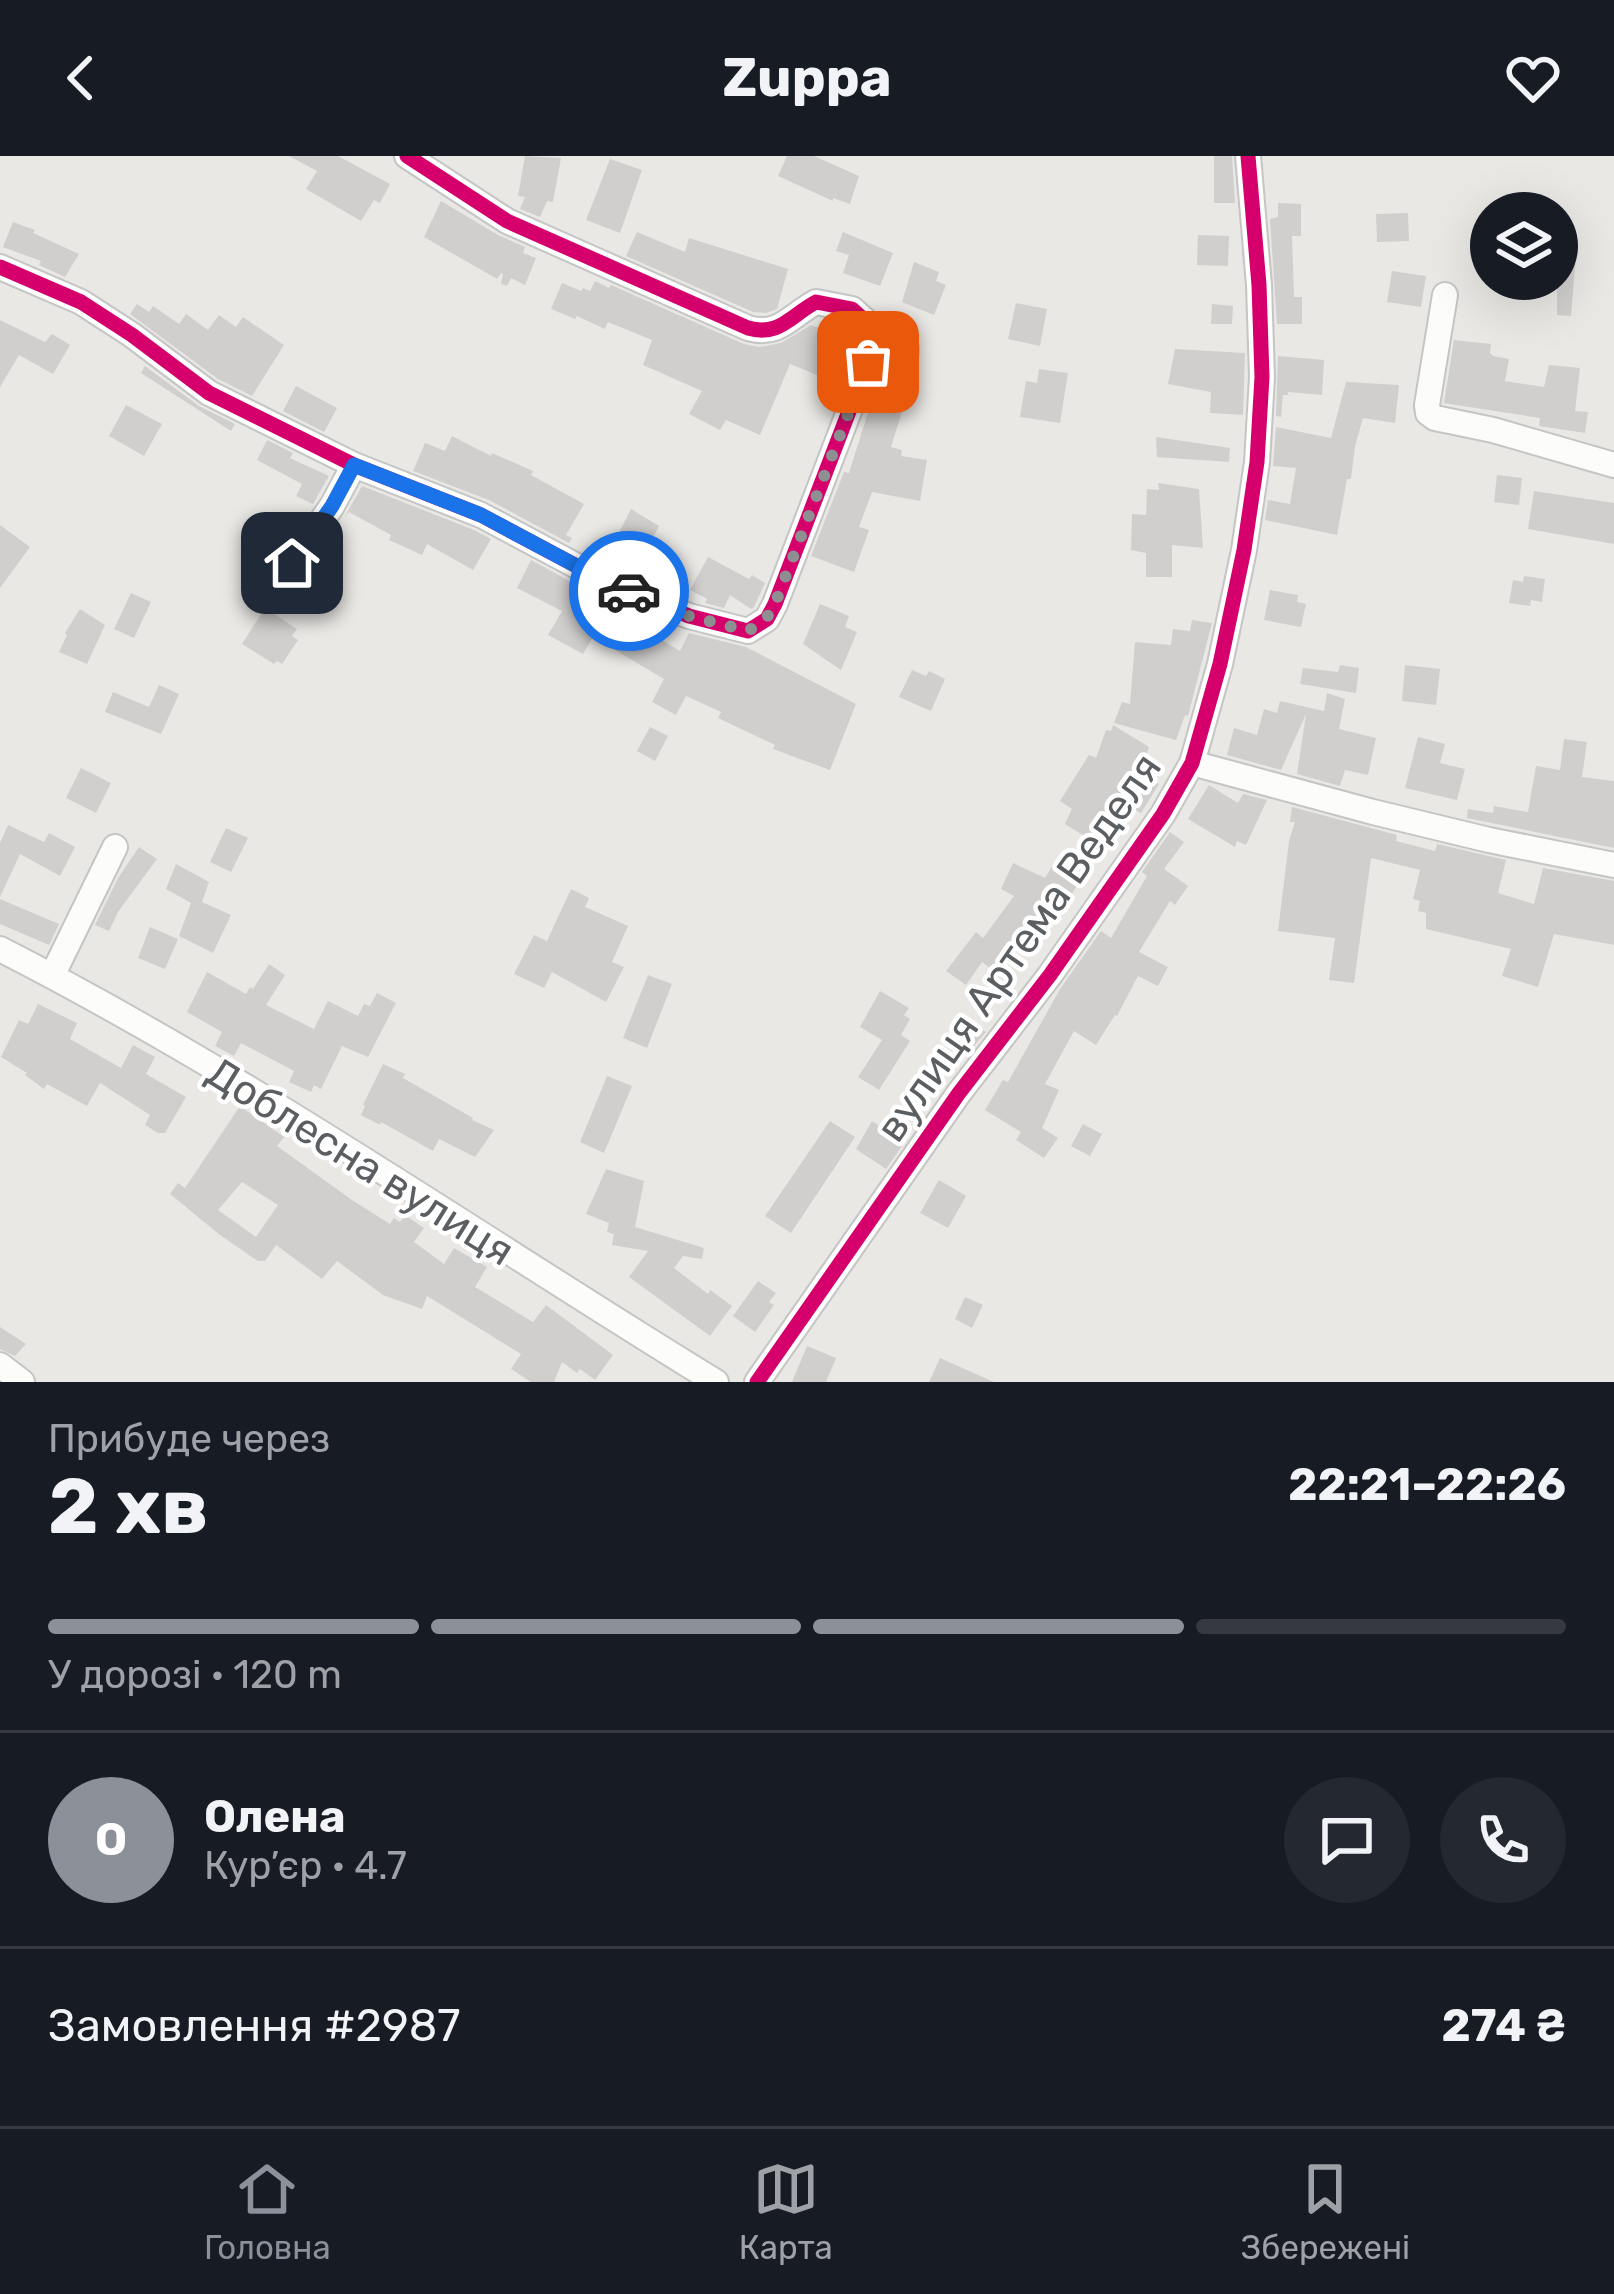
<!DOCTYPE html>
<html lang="uk">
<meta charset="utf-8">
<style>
:root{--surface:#171b24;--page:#242831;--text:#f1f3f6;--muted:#9ea1a6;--line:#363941;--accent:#8c9099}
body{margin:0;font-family:Rubik,sans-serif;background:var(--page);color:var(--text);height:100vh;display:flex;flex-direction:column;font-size:45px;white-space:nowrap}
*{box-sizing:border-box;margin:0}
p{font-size:39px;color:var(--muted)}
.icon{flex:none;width:66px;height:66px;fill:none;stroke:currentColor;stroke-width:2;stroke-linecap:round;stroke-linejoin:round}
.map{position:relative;height:1226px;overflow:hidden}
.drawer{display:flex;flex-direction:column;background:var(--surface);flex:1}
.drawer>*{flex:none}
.controls{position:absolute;left:1470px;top:36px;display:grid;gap:24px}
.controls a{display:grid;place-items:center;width:108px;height:108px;border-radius:50%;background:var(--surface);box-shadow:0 12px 48px #0002;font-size:60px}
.pin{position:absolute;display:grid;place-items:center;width:102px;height:102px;color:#fff;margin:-51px;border-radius:24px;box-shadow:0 6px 18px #0006}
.courier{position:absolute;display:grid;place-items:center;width:120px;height:120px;margin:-60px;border:9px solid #1a73e8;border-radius:50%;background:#fff;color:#222;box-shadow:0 3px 15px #0007}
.summary em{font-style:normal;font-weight:700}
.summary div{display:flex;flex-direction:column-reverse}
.summary{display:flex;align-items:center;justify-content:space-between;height:204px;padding:0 48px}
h1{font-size:78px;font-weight:700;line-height:90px}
.bar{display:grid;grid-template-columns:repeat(4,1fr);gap:18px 12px;align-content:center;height:144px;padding:0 48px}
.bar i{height:15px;border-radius:9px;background:var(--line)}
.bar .on{background:var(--accent)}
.bar p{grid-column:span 4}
.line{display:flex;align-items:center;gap:30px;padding:0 48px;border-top:3px solid var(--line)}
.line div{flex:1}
.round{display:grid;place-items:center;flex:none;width:126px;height:126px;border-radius:63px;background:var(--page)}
header{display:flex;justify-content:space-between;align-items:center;height:156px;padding:0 48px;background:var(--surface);font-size:54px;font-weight:700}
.dock{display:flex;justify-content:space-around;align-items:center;height:168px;border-top:3px solid var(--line);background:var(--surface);font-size:33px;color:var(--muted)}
.dock a{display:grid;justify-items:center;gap:6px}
.dock .on{color:var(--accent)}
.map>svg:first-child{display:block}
.building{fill:#d1cfce;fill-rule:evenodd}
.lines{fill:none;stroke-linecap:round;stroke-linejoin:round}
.minor-casing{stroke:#c4c5c5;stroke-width:28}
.minor{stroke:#fcfcfb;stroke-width:24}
.cycleway-casing{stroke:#fff;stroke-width:22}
.cycleway{stroke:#d6006c;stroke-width:15}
.done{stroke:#8d8f90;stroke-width:12;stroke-dasharray:0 21.6}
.route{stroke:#1a73e8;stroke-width:15}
.labels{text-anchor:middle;stroke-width:9;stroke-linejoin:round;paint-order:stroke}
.street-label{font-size:42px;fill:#5b5f62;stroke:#fff}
</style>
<header><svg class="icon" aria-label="back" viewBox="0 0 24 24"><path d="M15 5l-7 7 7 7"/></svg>Zuppa<svg class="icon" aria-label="heart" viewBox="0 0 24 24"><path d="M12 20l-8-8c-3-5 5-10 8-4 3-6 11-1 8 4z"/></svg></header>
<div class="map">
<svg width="1614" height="1226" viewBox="0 0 1614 1226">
<rect width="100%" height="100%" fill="#eae8e5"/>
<path class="building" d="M289,0H338L390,28L380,47L374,44L361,65L306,33L317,15Z
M525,0L561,2L553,46L547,45L540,61L520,53L525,41L518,40Z
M787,0H814L859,20L850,48L833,42V45L778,20Z
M1214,0H1232L1235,47H1214Z
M610,3L642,14L620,77L586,64Z
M441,45L498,79L525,91L523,97L536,102L525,129L511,122L507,130L501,128L503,118L501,117L497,123L424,81Z
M1278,47L1301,48V80H1292L1294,141H1302V168H1277L1270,63L1278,61Z
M1408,57L1409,85L1377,86L1376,58Z
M13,66L35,74L33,77L79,98L65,121L39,109L41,105L3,91Z
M637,76L685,96L689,82L788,113L777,153L766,157L753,156L626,100Z
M843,76L893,97L880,130L843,117L849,99L836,95Z
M1198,79L1229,80L1228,110L1197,109Z
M1557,88L1577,89L1571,160L1557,159Z
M914,106L939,116L936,125L946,129L934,159L902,146Z
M1392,115L1426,120L1421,151L1387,146Z
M595,125L609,132L611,129L744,188L759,191L781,187L811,169L827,175L822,187L846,197L834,226L790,208L760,279L726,264L720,274L689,258L702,235L643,209L652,184L608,166L605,173L577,160L575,163L551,153L562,127L581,135L583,132L590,135Z
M1016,147L1047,153L1040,190L1008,183Z
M137,148L149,156L153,150L179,168L186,158L208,174L219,159L236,171L243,161L284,189L252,240L218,223L130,158Z
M1212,148L1233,150L1232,168H1211Z
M0,164L45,186L52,178L70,189L53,218L19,199L0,231Z
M891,183L920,189V198L891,291L902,294L901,300L927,304L920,345L872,336L859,371L869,374L854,416L811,400L844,316L849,317Z
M1454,184L1491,188L1490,197L1493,200L1509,203L1505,225L1544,231L1549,209L1580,212L1575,255L1588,256L1585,277L1539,270L1540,262L1444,247Z
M1175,193L1245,197L1243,259L1210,257L1211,236L1168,228Z
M1278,200L1324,204L1322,239L1288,236V239H1283L1281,261L1276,260Z
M145,210L199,250L235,268L231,275L141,217Z
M1039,213L1068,217L1060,267L1020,261L1026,225L1037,227Z
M1346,226L1399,229L1395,267L1363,262L1355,290L1351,323H1347L1337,379L1265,364L1268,344L1290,348L1296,312L1273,310L1276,271L1331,282Z
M296,230L337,252L324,276L283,255Z
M126,249L162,268L144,300L109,280Z
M452,280L491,300L492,297L533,315L531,319L584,348L566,379L572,382L569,387L489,344L413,315L425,287L445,295Z
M1156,281L1230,292L1229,306L1157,301Z
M267,284L293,297L290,302L329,320L313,348L296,340L302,328L257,304Z
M1497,319L1522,322L1519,349L1494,346Z
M1158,327L1199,333L1203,392L1172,389V421H1146V397L1131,394L1132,358L1146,359L1147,333L1159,334Z
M362,330L474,374L491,383L473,414L427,388L422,399L389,384L391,379L349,356L344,362Z
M1534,335L1614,347V388L1528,373Z
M631,353L659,370L633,418L604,406Z
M0,369L30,391L0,432Z
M708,401L749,423L752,419L765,427L754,451L751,453L730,439L724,452L705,447L707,443L690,434Z
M531,404L595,439L656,464L650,477L680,495L689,477L746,491L856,548L830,614L773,593L775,589L718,562L721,556L686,540L676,559L652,546L664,523L593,481L583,498L548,479L562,455L517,432Z
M1524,420L1545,423L1542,446L1531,444L1530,450L1509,447L1513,424L1523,426Z
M276,425H300V445H278L267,436Z
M1270,434L1298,439L1297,446L1306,448L1301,471L1264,464Z
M131,437L151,446L134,482L114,473Z
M820,448L849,460L845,471L857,476L841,514L803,488Z
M265,452L297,473L292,480L298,484L282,508L277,505L274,508L242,488Z
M80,453L105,469L87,508L59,496L67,479L65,477Z
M1192,464L1212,467L1188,560L1185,559L1176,584L1114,567L1122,546L1130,548L1135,486L1171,489L1173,473L1190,475Z
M1340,509L1359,512L1356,537L1300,528L1303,512L1338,516Z
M1405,509L1440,513L1436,549L1402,545Z
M912,514L926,520L929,515L945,523L931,555L899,541Z
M159,529L179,538L161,578L105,556L113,536L149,551Z
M1327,537L1345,543L1339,573L1376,582L1368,619L1345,614L1340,630L1297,618L1306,558L1281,614L1227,599L1234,572L1257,579L1264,553L1277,557L1280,545L1324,555Z
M1113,569L1149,591L1140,617L1159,628L1141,657L1134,653L1106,693L1065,668L1072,653L1060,645L1089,599L1096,602L1106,574L1111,575Z
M650,571L668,580L655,605L637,595Z
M1418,581L1445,588L1440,607L1465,613L1457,644L1405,632Z
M1564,583L1587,586L1582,621L1614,625V692L1467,662L1468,653L1493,657L1494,650L1528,656L1536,610L1560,614Z
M81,612L111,627L96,657L66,642Z
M1209,629L1238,647L1243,638L1267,644L1246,689L1237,685L1235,691L1188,663Z
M1292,651L1397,679L1396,685L1435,695L1437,688L1506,704L1498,737L1534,748L1543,712L1614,725V789L1554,778L1538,831L1502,820L1511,793L1426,773V757L1418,755L1420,745L1413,743L1420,714L1371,702L1354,827L1329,824L1335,782L1278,775L1289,685L1295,666H1290Z
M8,669L44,686L49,677L75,691L60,720L20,698L0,741V687Z
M226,672L248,682L231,716L210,706Z
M1170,676L1184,686L1164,713L1188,730L1175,749L1170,745L1139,796L1168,811L1158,830L1138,820L1117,860L1115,859L1096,889L1074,875L1045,928L1059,934L1042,972L1058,982L1044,1002L1016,984L1021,976L985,954L1003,924L1008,926L1060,833L1101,775L1111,782L1147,720L1142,716Z
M139,691L157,703L118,756L109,775L95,769L118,722Z
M1055,705L1083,720L1037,794L1020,782L994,815L982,806L966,829L946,815L976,776L983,782L1014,740L1001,733L1013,707L1045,722Z
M176,708L209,726L202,746L231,759L213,797L179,780L191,747L166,733Z
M571,733L589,742L585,751L628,770L612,806L624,811L606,846L552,816L544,832L514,818L534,779L547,785Z
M0,743L59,768L49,789L0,768Z
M150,771L178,783L165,813L138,802Z
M269,808L285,819L266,849L314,873L328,845L358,860L364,848L370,850L377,837L396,847L368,901L342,890L321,933L314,929L311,936L289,926L294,915L241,887L234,900L215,890L222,876L187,856L207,816L246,838L250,831L253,833Z
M648,819L672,828L647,892L623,882Z
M880,835L909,852L904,859L910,863L901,879L910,885L879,934L858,921L882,884L860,871Z
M38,848L77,867L70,883L121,912L133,889L155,901L146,918L186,941L165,977H158L145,969L150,959L100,927L87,950L47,928L44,933L25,919L27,917L1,901L19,864L28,868Z
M971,867L986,876L973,891L961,884Z
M383,908L405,918L403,922L473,962L472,964L494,974L475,1001L439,983L433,995L381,966L380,969L361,959L365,950L363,949Z
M607,920L632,930L604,997L580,986Z
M240,950L284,981L277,990L352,1044L390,1068L394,1062L400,1066L405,1059L424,1072L414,1086L444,1108L454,1092L487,1111L475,1131L533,1166L546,1149L613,1199L595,1224L580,1213L577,1217L562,1206L554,1226H531L511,1213L521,1198L427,1140L422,1153L383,1139L337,1105L322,1123L276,1089L265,1105H258L220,1079L170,1038L178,1027L185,1032ZM242,1026L278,1049L256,1081L218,1054Z
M830,965L855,981L791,1077L765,1060Z
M872,965L904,987L886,1013L856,993Z
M1083,968L1102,978L1090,1000L1071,990Z
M606,1013L644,1025L635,1071L704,1092L702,1103L683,1100L674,1112L708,1138L710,1134L732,1150L710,1180L629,1121L648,1095L612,1089L614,1078L607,1076L609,1067L586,1058Z
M939,1024L966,1040L948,1072L920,1057Z
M758,1125L776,1137L769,1146L774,1149L755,1176L733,1160Z
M965,1141L983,1149L972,1172L955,1163Z
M0,1171L26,1188L15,1200L0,1193Z
M807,1190L836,1202L826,1226H792Z
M940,1202L994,1226H929Z"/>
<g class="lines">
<defs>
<path id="minor" d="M0,111L81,146L132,179L209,237L354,309L481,359L603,424L689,460L748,475L767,463L775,448L868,206L872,171L852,153L816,146C790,160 779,181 748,172L507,65L407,0
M1445,139L1427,249L1428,257L1435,262L1493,274L1614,309
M292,407L332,350L354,309
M1192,607L1373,656L1489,684L1614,709
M0,793C249,920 479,1081 716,1226
M52,820L115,691
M0,1209L22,1226
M757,1226L959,937L1050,819L1163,658L1192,607L1220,508L1244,394L1257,306L1262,221L1259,129L1248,0"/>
</defs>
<use href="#minor" class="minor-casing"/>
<use href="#minor" class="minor"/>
<defs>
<path id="cycleway" d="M0,111L81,146L132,179L209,237L354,309L481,359L603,424L689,460L748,475L767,463L775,448L868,206L872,171L852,153L816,146C790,160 779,181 748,172L507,65L407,0
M757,1226L959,937L1050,819L1163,658L1192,607L1220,508L1244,394L1257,306L1262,221L1259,129L1248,0"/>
</defs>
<use href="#cycleway" class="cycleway-casing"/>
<use href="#cycleway" class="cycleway"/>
</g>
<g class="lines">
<path class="done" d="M629,435L689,460L748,475L766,463L775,448L868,206"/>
<path class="route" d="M292,407L332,350L354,309L481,359L603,424L629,435"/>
</g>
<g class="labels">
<g class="street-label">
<text transform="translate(1018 791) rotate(-55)" y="15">вулиця Артема Веделя</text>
<text transform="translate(361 1005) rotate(32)" y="15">Доблесна вулиця</text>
</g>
</g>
</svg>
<div class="controls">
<a><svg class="icon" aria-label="layers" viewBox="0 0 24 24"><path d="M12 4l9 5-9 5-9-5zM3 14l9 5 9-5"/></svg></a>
</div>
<div class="pin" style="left:868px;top:206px;background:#ea580c"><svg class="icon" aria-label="bag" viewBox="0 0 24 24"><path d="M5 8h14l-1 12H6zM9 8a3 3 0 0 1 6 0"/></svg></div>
<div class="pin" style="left:292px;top:407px;background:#1f2937"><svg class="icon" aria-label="home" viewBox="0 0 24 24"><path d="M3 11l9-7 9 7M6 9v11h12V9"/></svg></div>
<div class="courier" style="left:629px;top:435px"><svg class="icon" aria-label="car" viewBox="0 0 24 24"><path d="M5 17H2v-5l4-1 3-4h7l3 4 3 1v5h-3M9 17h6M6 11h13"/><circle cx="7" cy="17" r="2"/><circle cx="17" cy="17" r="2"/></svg></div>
</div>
<section class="drawer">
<div class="summary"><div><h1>2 хв</h1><p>Прибуде через</p></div><em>22:21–22:26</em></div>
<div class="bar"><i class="on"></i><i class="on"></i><i class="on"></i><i></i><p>У дорозі · 120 m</p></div>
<div class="line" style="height:216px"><b class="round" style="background:var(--accent);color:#fff">О</b><div><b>Олена</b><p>Кур’єр · 4.7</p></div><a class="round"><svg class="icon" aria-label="chat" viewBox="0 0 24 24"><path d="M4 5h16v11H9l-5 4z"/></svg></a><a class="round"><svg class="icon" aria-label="phone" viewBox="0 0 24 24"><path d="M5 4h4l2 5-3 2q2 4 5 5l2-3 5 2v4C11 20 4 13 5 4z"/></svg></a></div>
<div class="line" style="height:156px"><div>Замовлення #2987</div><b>274 ₴</b></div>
</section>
<nav class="dock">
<a class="on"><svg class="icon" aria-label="home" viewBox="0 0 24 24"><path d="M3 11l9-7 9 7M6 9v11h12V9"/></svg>Головна</a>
<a><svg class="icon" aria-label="map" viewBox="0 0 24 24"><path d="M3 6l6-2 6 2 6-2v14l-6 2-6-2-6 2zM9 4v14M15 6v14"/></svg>Карта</a>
<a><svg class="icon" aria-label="saved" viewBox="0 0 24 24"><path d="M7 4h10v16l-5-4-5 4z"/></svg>Збережені</a>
</nav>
